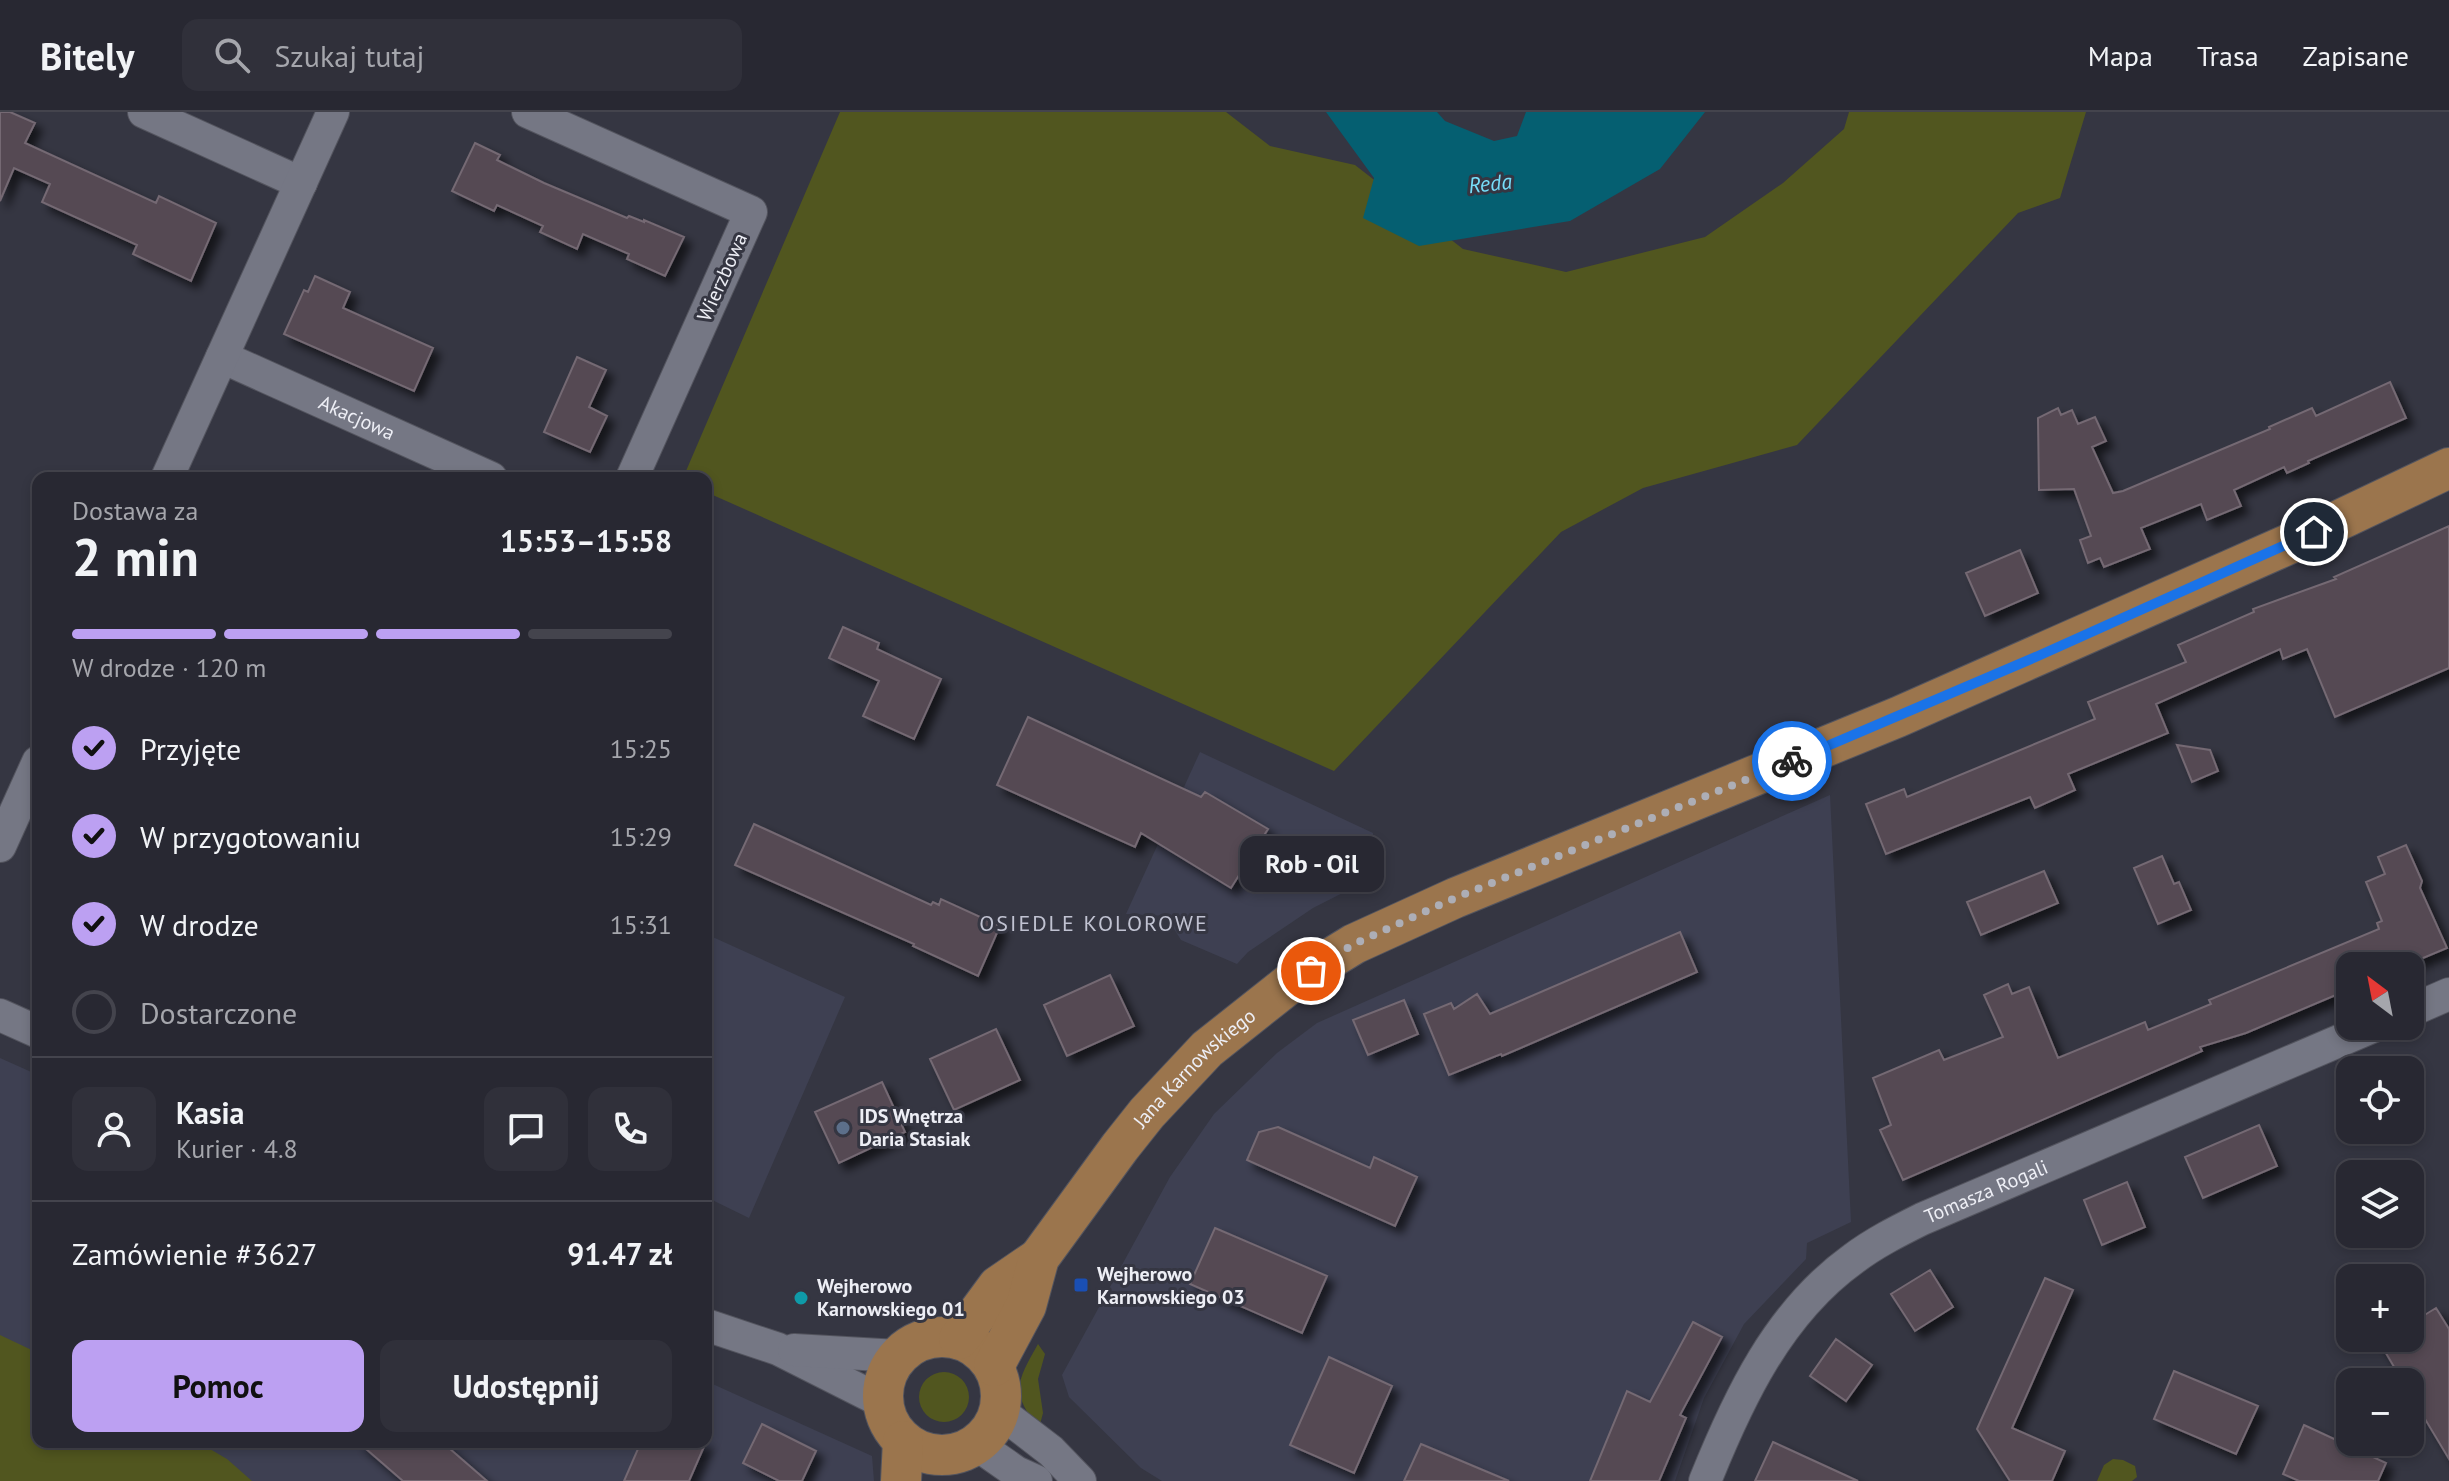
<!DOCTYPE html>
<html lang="pl">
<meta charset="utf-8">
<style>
:root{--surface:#282832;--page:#30303a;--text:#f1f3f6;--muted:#a5a6ac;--line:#44444d;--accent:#bca0f2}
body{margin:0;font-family:"PT Sans",sans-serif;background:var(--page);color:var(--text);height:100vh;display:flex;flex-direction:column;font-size:30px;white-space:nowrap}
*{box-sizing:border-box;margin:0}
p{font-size:26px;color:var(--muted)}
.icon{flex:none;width:44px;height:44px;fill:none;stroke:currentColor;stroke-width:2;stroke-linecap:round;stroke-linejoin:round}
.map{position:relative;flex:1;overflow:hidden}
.side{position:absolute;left:32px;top:360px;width:680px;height:976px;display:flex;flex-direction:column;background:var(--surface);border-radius:16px;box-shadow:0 4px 12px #0003,0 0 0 2px var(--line)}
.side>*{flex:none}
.needle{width:52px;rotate:328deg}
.tools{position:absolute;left:2336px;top:840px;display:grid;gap:16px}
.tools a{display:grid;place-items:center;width:88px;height:88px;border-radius:16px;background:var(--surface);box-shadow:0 4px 12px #0003,0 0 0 2px var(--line);font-size:40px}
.pin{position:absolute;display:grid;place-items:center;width:68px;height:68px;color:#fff;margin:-34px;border:4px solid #fff;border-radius:50%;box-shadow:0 2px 8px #0007}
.courier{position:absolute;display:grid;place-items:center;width:80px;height:80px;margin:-40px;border:6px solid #1a73e8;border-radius:50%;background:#fff;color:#222;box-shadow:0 2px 10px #0007}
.bubble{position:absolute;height:56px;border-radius:16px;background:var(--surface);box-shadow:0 4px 12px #0003,0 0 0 2px var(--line);font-size:26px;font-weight:800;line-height:56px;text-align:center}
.headline em{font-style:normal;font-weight:800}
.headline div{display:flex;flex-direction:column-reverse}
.headline{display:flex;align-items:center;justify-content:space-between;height:136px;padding:0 40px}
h1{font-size:52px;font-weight:800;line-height:60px}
.bar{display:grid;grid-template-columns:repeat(4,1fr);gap:12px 8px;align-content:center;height:96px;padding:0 40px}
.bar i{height:10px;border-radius:6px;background:var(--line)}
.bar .current{background:var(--accent)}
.bar p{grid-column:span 4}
.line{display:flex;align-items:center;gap:20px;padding:0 40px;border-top:2px solid var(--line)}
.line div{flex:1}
.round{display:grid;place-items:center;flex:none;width:84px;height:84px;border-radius:16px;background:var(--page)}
ol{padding:0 40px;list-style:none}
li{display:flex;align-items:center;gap:24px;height:88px}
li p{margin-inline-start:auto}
li .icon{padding:8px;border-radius:50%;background:var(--accent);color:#111;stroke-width:4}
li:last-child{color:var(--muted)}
li i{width:44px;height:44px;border:4px solid var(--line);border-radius:50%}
.cta{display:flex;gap:16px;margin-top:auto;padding:16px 40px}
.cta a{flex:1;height:92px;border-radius:16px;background:var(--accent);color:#111;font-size:32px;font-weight:800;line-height:92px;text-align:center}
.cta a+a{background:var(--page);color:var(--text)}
header{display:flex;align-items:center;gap:48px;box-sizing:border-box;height:112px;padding:0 40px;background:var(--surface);border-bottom:2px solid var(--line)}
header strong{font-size:38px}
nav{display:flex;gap:44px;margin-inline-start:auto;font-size:28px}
.search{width:560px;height:72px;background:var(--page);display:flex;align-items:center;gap:20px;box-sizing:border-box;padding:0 28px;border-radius:16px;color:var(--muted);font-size:30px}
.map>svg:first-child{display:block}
.built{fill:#3e4052}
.green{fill:#51561f}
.water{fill:#055f71}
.building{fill:#544953;stroke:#746973;stroke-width:2;filter:url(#shadow)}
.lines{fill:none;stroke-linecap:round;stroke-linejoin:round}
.minor-casing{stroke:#53545e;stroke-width:34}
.major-casing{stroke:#53545e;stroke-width:42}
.minor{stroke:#757784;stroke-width:32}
.major{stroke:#9b754d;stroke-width:40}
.done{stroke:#adaeb6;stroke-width:8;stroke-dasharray:0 14.4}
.route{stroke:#1a73e8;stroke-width:10}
.service-dot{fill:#5c6f8a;stroke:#353642;stroke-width:3}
.transit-dot{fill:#1a4fb4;stroke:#353642;stroke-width:3}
.culture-dot{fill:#0f9aa8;stroke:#353642;stroke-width:3}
.labels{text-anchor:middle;stroke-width:6;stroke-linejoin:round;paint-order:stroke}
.street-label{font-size:20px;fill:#edeef5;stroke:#353642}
.poi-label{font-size:20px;font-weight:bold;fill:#edeef5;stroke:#353642;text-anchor:start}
.water-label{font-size:22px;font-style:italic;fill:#77def9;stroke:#353642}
.neighbourhood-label{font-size:22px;letter-spacing:2px;fill:#c1c3d2;stroke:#353642}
</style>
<header>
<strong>Bitely</strong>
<div class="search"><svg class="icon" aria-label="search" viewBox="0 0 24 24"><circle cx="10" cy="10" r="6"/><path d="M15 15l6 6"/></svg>Szukaj tutaj</div>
<nav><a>Mapa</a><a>Trasa</a><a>Zapisane</a></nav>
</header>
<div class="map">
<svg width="2449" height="1369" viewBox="0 0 2449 1369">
<defs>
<filter id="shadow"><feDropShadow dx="7" dy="7" stdDeviation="4" flood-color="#0009"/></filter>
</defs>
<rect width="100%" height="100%" fill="#353642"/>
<path class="built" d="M1200,640L1373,721L1372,766L1313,796L1248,840L1237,852L1181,828L1166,804L1126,802Z
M1830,683L1851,1110L1807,1131L1806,1147L1744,1212L1704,1286L1675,1369H1162L1141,1356L1069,1285L1062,1263L1170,1065L1214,1002L1277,941L1317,911Z
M706,822L845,885L749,1106L706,1085Z
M0,946L38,963V1259L0,1242Z
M706,1269L872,1344L874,1369H224L169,1330H706Z"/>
<path class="green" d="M840,0H1226L1270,34L1355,53L1463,137L1566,160L1705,125L1783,71L1844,17L1849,0H2086L2060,86L2018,101L1797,333L1643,376L1561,420L1334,659L706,380V366H683Z
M0,1223L38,1241V1330H198L227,1347L252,1369H0Z
M1038,1232L1045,1242L1038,1267L1043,1301L1039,1316C1009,1280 1018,1268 1038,1232Z
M919 1285a25 25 0 1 1 50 0a25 25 0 1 1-50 0Z
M2113,1347L2123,1348L2135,1354L2137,1365L2132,1369H2097L2104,1353Z"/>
<path class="water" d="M1326,0H1437L1445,9L1494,29L1517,24L1526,0H1705L1660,57L1570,109L1419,134L1363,106L1374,66Z"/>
<path class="building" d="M0,0H10L35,11L25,31L156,91L159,84L216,111L191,169L133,142L137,133L42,90L50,72L14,56L0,89Z
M475,31L500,43L497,48L544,71L627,106L629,104L644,110V108L684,125L665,164L627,147L629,142L583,122L577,137L540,120L543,114L497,93L494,99L452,79Z
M315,164L350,180L343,196L433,236L414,279L284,222L304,178L308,180Z
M577,245L606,258L589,295L607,304L590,340L544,320Z
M2390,270L2406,306L2308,349L2309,351L2287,361L2284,355L2234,378L2241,394L2207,408L2201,392L2141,416L2150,437L2104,455L2100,446L2088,451L2080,428L2091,424L2074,377L2039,378L2038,306L2058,296L2061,303L2072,298L2078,312L2095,305L2106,329L2092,335L2113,381L2123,379L2270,317L2269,315L2312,296L2316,304Z
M2449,414V556L2335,605L2307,537L2283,547L2280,537L2156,592L2168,621L2068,662L2075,678L2035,696L2030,685L1886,742L1866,692L1904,677L1907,685L2095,607L2088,590L2186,550L2178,533L2254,500L2253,497L2336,467L2334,465Z
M2020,438L2038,481L1985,504L1966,461Z
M843,515L879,531L877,537L941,567L914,627L863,604L879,569L829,546Z
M1028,605L1201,685L1205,680L1268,717L1231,776L1141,721L1135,735L997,673Z
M2177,633L2210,638L2218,659L2192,670Z
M754,712L931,793L933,790L939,793L941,787L1000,814L978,864L913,834L914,832L735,753Z
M2406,733L2422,769L2420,776L2447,836L2404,854H2350V877L2246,921L2200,935L2202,939L1903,1068L1880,1018L1891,1013L1873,966L1939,938L1944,948L2003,925L1984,883L2008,872L2012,882L2029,875L2058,946L2145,910L2148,918L2211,892L2209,888L2379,817L2377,811L2382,809L2366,770L2385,762L2378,745Z
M2162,744L2174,772L2179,770L2191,798L2158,812L2134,756Z
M2044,759L2058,791L1981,823L1967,790Z
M1680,820L1697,860L1502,944L1501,942L1449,963L1424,902L1451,891L1454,897L1477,882L1490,902Z
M1110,863L1134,914L1067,944L1044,893Z
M1404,888L1418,922L1368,943L1353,908Z
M996,917L1020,968L954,998L930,947Z
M882,970L905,1020L839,1051L815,1000Z
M2259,1013L2277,1054L2203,1086L2185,1045Z
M1278,1015L1370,1056L1374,1045L1417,1065L1395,1114L1247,1048L1259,1020Z
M2127,1070L2145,1115L2102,1133L2084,1088Z
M1215,1116L1327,1164L1302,1221L1190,1172Z
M1930,1158L1953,1195L1915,1219L1891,1182Z
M2045,1166L2073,1178L2012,1316L2065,1339L2052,1369H2010L1977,1317Z
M2436,1196L2449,1217V1347L2410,1282V1270H2403L2377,1226H2410V1212Z
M1693,1210L1722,1225L1680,1303L1686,1306L1659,1369H1590L1627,1279L1650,1290Z
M1836,1227L1872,1253L1846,1289L1810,1264Z
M1329,1245L1392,1274L1354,1361L1290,1333Z
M2174,1259L2258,1294L2236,1342L2154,1307Z
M762,1312L816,1339L802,1369H779L743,1351Z
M2304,1313L2386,1351L2378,1369H2299L2283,1362Z
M358,1330H442L487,1369H403Z
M641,1330H706L689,1369H624Z
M1773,1330L1858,1369H1755Z
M1421,1332L1509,1369H1404Z"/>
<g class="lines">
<defs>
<g id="minor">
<path d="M144,0L301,71"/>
<path d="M528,0L751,100L632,366"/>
<path id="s1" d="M222,245L491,366"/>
<path d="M167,366L333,0"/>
<path d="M0,734L38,650"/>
<path d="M2410,899L2449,882"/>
<path d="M0,903L38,920"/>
<path d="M706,1213L778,1237L883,1290"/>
<path d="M794,1238L898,1244"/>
<path d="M999,1299L1051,1339L1080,1369"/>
<path d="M976,1332L1016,1360L1036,1369"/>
<path id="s2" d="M1705,1369C1738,1287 1778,1201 1853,1147C1874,1131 1898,1119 1922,1107L2374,914"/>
</g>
<g id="major">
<circle cx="942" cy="1284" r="59"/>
<path d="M959,1227L998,1174L1039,1146"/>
<path id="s3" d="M994,1254L1026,1194L1039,1146L1120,1035L1147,1001L1207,937L1289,872L1354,832L1455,786L1898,605L2289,432L2449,356"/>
<path d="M901,1369L903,1329"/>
</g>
</defs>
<use href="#minor" class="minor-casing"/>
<use href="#major" class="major-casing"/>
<use href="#minor" class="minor"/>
<use href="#major" class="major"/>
</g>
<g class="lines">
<path class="done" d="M1311,859L1354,832L1455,786L1792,649"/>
<path class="route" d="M1792,649L2038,544L2314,420"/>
</g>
<circle class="service-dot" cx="843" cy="1016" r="8"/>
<rect class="transit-dot" x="1073" y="1165" width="16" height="16" rx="4"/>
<circle class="culture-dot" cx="801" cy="1186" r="8"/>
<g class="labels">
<g class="street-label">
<text transform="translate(722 165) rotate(-66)" y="7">Wierzbowa</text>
<text dy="7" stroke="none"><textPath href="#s1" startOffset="148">Akacjowa</textPath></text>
<text dy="7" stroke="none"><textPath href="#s3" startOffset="364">Jana Karnowskiego</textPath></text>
<text dy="7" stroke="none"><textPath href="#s2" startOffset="420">Tomasza Rogali</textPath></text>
</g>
<g class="poi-label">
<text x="859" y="1011">IDS Wnętrza<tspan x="859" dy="23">Daria Stasiak</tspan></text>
<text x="1097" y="1169">Wejherowo<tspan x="1097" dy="23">Karnowskiego 03</tspan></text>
<text x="817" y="1181">Wejherowo<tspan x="817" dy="23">Karnowskiego 01</tspan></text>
</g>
<g class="water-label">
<text transform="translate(1490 71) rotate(-6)" y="8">Reda</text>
</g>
<g class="neighbourhood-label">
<text x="1094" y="819">OSIEDLE KOLOROWE</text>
</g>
</g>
</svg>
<div class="tools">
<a><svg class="needle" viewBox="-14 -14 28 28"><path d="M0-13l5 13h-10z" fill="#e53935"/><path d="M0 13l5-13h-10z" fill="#a5a6ac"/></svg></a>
<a><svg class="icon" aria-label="locate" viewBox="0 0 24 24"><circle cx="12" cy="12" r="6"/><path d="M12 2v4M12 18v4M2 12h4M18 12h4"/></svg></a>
<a><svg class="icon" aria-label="layers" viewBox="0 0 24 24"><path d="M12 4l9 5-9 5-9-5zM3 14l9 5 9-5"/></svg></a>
<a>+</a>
<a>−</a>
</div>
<div class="pin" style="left:1311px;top:859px;background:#ea580c"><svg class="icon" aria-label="bag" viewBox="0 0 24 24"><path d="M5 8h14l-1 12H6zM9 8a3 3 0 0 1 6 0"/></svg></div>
<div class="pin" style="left:2314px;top:420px;background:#1f2937"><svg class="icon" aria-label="home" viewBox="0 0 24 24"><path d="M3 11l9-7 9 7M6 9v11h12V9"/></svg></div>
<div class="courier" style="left:1792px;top:649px"><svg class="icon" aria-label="bike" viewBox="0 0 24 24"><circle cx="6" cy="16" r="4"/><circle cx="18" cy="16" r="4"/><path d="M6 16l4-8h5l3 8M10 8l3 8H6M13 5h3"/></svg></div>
<div class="bubble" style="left:1240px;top:724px;width:144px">Rob - Oil</div>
<section class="side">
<div class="headline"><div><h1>2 min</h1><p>Dostawa za</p></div><em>15:53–15:58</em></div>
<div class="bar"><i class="current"></i><i class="current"></i><i class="current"></i><i></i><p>W drodze · 120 m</p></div>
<ol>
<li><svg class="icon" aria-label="check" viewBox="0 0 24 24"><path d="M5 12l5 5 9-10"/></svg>Przyjęte<p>15:25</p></li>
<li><svg class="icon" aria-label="check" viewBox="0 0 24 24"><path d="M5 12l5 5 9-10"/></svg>W przygotowaniu<p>15:29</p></li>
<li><svg class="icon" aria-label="check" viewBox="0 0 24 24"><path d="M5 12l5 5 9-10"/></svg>W drodze<p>15:31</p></li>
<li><i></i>Dostarczone</li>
</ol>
<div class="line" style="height:144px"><a class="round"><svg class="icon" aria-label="person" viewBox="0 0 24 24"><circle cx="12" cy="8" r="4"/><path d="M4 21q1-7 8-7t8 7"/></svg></a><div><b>Kasia</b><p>Kurier · 4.8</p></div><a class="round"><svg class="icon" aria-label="chat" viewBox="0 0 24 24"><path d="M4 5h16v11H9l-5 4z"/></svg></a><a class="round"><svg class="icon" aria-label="phone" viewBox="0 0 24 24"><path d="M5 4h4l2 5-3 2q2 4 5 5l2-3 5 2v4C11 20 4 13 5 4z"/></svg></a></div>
<div class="line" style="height:104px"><div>Zamówienie #3627</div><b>91.47 zł</b></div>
<div class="cta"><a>Pomoc</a><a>Udostępnij</a></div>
</section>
</div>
